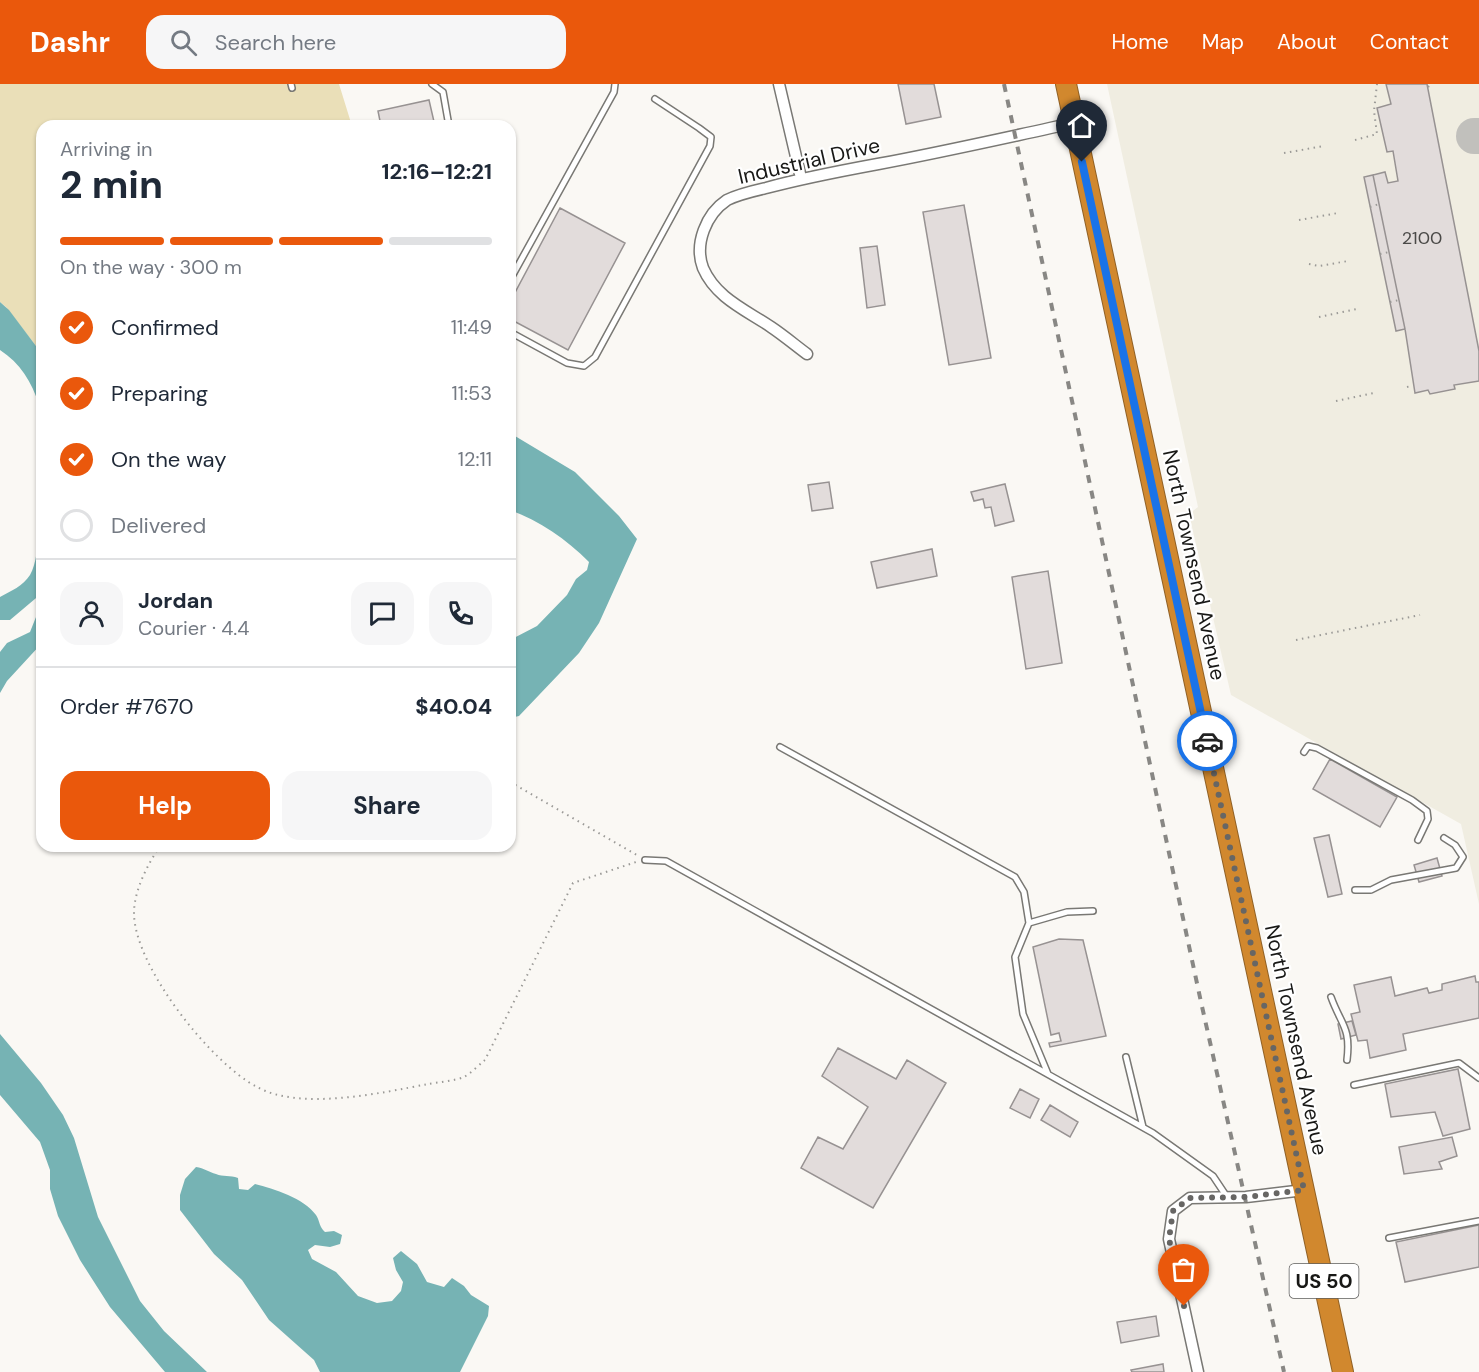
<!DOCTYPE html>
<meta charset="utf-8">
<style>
:root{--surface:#fff;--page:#f6f6f7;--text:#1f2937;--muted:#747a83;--line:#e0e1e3;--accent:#ea580c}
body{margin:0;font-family:"DM Sans",sans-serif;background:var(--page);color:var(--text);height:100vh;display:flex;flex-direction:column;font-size:22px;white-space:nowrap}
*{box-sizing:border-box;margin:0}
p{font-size:20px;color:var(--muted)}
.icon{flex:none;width:33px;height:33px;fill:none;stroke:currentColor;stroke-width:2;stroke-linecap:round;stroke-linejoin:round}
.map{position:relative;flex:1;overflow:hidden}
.sheet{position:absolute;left:36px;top:36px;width:480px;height:732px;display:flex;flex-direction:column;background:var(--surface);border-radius:18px;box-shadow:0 2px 4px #0004}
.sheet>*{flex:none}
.pin{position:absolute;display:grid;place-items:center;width:51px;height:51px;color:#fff;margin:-62px -26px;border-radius:50% 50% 50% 0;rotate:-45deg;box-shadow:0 0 6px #0007}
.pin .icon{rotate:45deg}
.courier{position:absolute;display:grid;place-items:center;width:60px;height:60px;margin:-30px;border:4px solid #1a73e8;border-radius:50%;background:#fff;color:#222;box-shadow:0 2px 8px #0007}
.summary em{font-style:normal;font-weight:700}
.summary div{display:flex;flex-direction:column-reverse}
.summary{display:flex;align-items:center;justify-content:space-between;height:102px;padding:0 24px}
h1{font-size:39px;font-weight:700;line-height:45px}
.bar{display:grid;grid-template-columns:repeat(4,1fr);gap:9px 6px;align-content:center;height:72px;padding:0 24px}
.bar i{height:8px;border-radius:4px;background:var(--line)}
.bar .active{background:var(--accent)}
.bar p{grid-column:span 4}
.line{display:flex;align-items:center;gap:15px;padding:0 24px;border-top:2px solid var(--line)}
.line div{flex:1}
.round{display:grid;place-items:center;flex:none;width:63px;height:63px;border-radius:18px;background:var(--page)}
ol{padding:0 24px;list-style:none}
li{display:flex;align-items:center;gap:18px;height:66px}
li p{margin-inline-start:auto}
li .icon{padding:6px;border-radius:50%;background:var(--accent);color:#fff;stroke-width:4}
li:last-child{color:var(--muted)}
li i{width:33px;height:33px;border:3px solid var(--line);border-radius:50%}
.action{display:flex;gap:12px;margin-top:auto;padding:12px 24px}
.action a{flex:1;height:69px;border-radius:18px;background:var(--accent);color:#fff;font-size:24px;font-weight:700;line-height:69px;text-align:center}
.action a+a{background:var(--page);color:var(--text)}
header{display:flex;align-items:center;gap:36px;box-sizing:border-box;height:84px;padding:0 30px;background:var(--accent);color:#fff}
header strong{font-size:28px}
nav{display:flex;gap:33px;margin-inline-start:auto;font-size:21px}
.search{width:420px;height:54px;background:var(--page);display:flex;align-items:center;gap:15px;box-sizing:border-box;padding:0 21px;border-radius:18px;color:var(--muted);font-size:22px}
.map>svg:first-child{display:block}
.built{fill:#f0ede1}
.green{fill:#eadfb8}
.water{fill:#76b3b4}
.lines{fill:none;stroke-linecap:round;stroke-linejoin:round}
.taxiway{stroke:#c1c0bc;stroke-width:36}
.building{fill:#e2dcdb;stroke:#979292;stroke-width:1.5}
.lane-casing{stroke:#797874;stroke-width:8}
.street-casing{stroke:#797874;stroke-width:13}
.highway-casing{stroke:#906126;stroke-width:22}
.path{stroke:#9b9a97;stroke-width:2;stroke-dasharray:1.5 4.5;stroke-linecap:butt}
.lane{stroke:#fff;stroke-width:5}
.street{stroke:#fff;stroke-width:10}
.highway{stroke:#d1882e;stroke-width:20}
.rail{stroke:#888784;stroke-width:4;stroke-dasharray:8 8;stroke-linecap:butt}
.done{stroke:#676664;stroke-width:6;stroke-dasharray:0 10.8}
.route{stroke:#1a73e8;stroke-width:8}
.labels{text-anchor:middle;stroke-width:4.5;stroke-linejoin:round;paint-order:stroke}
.number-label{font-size:18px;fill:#4a4947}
.shield{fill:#fff;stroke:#5d5d5c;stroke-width:1.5}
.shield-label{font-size:20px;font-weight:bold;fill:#181816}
.street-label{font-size:21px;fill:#181816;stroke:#fff}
</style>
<header>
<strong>Dashr</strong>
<div class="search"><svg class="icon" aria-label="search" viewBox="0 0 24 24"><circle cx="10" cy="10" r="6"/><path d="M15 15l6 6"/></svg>Search here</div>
<nav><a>Home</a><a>Map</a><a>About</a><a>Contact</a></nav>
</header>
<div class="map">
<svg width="1479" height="1288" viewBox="0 0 1479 1288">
<rect width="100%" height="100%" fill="#faf8f4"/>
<path class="built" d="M1107,0H1479V820L1461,740L1231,611L1189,430L1198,423Z"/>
<path class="green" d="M0,0H339L352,42H42V270L6,223L0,218Z"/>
<path class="water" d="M0,218L9,226L42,270V509L10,536H0V513C11,507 23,502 30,491C44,467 36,406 36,377C36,360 44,337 39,321C32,298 20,279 0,266Z
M510,349L575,388L619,432L637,455L599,539L579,569L519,632L510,634V556L537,542L567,511L576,495L587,486L589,478C566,455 540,437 510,426Z
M42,518V559L7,597L0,609V568L7,559L30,548Z
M0,950L41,999L63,1031L74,1054L98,1133L140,1217L164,1247L207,1288H165L110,1223L80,1176L58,1132L50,1105V1086L40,1058L0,1011Z
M196,1083C204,1084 209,1088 216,1090C223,1093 230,1091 238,1094L239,1105L248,1106L255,1100C274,1105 304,1114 316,1131C320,1137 319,1143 325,1148L334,1147L342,1151L340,1160L330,1163L315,1161L308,1166L312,1175L336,1188L358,1212L377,1219L392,1217L401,1207L403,1198L396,1186L393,1174L401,1167L417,1180L427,1198L444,1203L452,1194L464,1202L471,1211L489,1222L488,1232L460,1288H320L314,1276L269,1236L242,1196L214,1170L180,1126V1111L185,1095Z"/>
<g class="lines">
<path class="taxiway" d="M1474,52H1479"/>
</g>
<path class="building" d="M898,0H934L941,33L906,40Z
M1386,0H1427L1479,267V297L1454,301L1455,305L1430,310L1428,306L1415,309L1405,245L1373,91L1385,88L1388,99L1398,97L1393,67L1387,68L1377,24L1391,20Z
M429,16L435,42H381L378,27Z
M1373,91L1405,245L1396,247L1364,93Z
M964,121L991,274L949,281L923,128Z
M560,124L625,159L568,266L510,235V218Z
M877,162L885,221L867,224L860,164Z
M829,398L833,424L812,427L808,401Z
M1005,400L1014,437L995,442L991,423L985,424L983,415L974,417L971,408Z
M932,465L937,492L877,504L871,478Z
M1048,487L1062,579L1026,585L1012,493Z
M1330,675L1397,713L1380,743L1313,705Z
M1329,751L1342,810L1328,813L1314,754Z
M1437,774L1442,792L1419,798L1414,781Z
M1059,855L1083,856L1106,952L1050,963L1049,959L1061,957L1059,949L1051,951L1033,863Z
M1475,892L1476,898H1479V934L1403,950L1406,966L1370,974L1367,956L1358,957L1351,930L1360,928L1354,901L1391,893L1395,912L1427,904L1429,909L1442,906V900Z
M1352,937L1356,951L1341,955L1338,940Z
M838,964L896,995L907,976L946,999L873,1124L801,1084L818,1053L843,1065L868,1023L822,992Z
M1458,985L1470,1045L1443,1052L1435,1028L1391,1033L1385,1000Z
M1020,1005L1039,1015L1030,1034L1010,1024Z
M1050,1021L1078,1038L1070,1053L1041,1036Z
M1452,1053L1457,1072L1439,1078L1442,1085L1404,1090L1399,1063Z
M1479,1141V1183L1405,1198L1396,1158Z
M1156,1232L1159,1252L1121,1259L1117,1238Z
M1163,1280L1164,1288H1132L1131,1286Z"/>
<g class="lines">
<defs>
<path id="lane" d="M291,0L292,4
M432,0L443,8L449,42
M510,196L614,8L615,0
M510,248L567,279L584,282L595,273L710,62L711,53L699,44L655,15
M780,663L1015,793L1024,808L1029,839L1015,873L1023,930L1048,990
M1304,668L1308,662L1317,664L1412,716L1427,727L1428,735L1418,756
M645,776L666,777L1153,1049L1213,1092L1227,1113
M1355,806H1371L1391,796L1456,784L1463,773L1455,761L1444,754
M1029,839L1067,828L1093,827
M1331,913C1341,941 1351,943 1347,976
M1126,973L1143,1043
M1354,1001L1459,979L1479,994
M1389,1154L1479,1137"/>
<path id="street" d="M779,0L801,94
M807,270C795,261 783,251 771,243C746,226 716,214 703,184C694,160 706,130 727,116C739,110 753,107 766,104C803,94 840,87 878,80C943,68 1008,53 1074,39
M1198,1288L1169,1155L1173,1127L1190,1114L1246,1113L1304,1106"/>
<path id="highway" d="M1066,0L1343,1288"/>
</defs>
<use href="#lane" class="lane-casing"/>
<use href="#street" class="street-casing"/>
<use href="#highway" class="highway-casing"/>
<path class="path" d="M1428,3L1431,0
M1355,56L1377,50L1374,27L1377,0
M1284,69L1324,62
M1370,123L1379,120
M1299,136L1338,129
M1380,170L1389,168
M1309,180L1319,182L1348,177
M1390,218L1399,216
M1319,233L1357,225
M1407,303L1411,302
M1336,317L1374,309
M1296,556L1420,531
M510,698L637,771
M160,762C148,780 134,806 134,829C134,882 211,979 257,1003C300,1027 381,1009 428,1000C439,998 454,997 464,993C471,989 479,981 485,976L573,799L636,778"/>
<use href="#lane" class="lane"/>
<use href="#street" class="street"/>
<use href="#highway" class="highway"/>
<path class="rail" d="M1004,0L1201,918L1284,1288"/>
</g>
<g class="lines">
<path class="done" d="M1184,1222L1169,1155L1173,1127L1190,1114L1246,1113L1304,1106L1207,657"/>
<path class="route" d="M1082,78L1207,657"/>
</g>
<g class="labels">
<g class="number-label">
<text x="1422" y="160">2100</text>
</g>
<rect class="shield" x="1289.5" y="1180" width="69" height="34" rx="4.5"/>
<g class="shield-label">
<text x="1324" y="1204">US 50</text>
</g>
<g class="street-label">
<text transform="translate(809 77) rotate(-13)" y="7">Industrial Drive</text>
<text transform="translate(1194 481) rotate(78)" y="7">North Townsend Avenue</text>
<text transform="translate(1296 956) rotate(78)" y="7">North Townsend Avenue</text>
</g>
</g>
</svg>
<div class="pin" style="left:1184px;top:1222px;background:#ea580c"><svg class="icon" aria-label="bag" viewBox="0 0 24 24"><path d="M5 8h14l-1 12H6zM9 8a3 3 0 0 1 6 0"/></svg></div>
<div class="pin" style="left:1082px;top:78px;background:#1f2937"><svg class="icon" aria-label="home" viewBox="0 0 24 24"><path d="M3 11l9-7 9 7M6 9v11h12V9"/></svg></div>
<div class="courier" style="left:1207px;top:657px"><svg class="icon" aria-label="car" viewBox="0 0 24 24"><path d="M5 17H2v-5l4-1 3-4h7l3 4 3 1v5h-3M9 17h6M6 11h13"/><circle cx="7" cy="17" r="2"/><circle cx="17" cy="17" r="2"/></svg></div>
<section class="sheet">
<div class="summary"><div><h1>2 min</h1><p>Arriving in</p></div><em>12:16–12:21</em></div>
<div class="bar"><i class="active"></i><i class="active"></i><i class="active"></i><i></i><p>On the way · 300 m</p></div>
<ol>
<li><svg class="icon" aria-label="check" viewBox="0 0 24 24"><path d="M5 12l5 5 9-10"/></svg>Confirmed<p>11:49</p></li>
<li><svg class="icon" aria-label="check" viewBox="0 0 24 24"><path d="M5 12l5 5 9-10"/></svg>Preparing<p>11:53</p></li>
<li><svg class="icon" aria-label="check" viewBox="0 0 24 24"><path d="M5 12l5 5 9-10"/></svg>On the way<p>12:11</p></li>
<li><i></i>Delivered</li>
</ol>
<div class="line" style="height:108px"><a class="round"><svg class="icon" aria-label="person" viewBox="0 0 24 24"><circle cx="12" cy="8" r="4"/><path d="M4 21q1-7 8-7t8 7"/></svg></a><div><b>Jordan</b><p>Courier · 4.4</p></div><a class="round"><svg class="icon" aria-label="chat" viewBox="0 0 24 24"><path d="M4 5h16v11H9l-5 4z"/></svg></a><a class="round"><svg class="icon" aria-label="phone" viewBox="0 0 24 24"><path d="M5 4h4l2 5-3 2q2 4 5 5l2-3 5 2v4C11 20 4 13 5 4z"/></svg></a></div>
<div class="line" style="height:78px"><div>Order #7670</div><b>$40.04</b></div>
<div class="action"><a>Help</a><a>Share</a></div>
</section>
</div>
